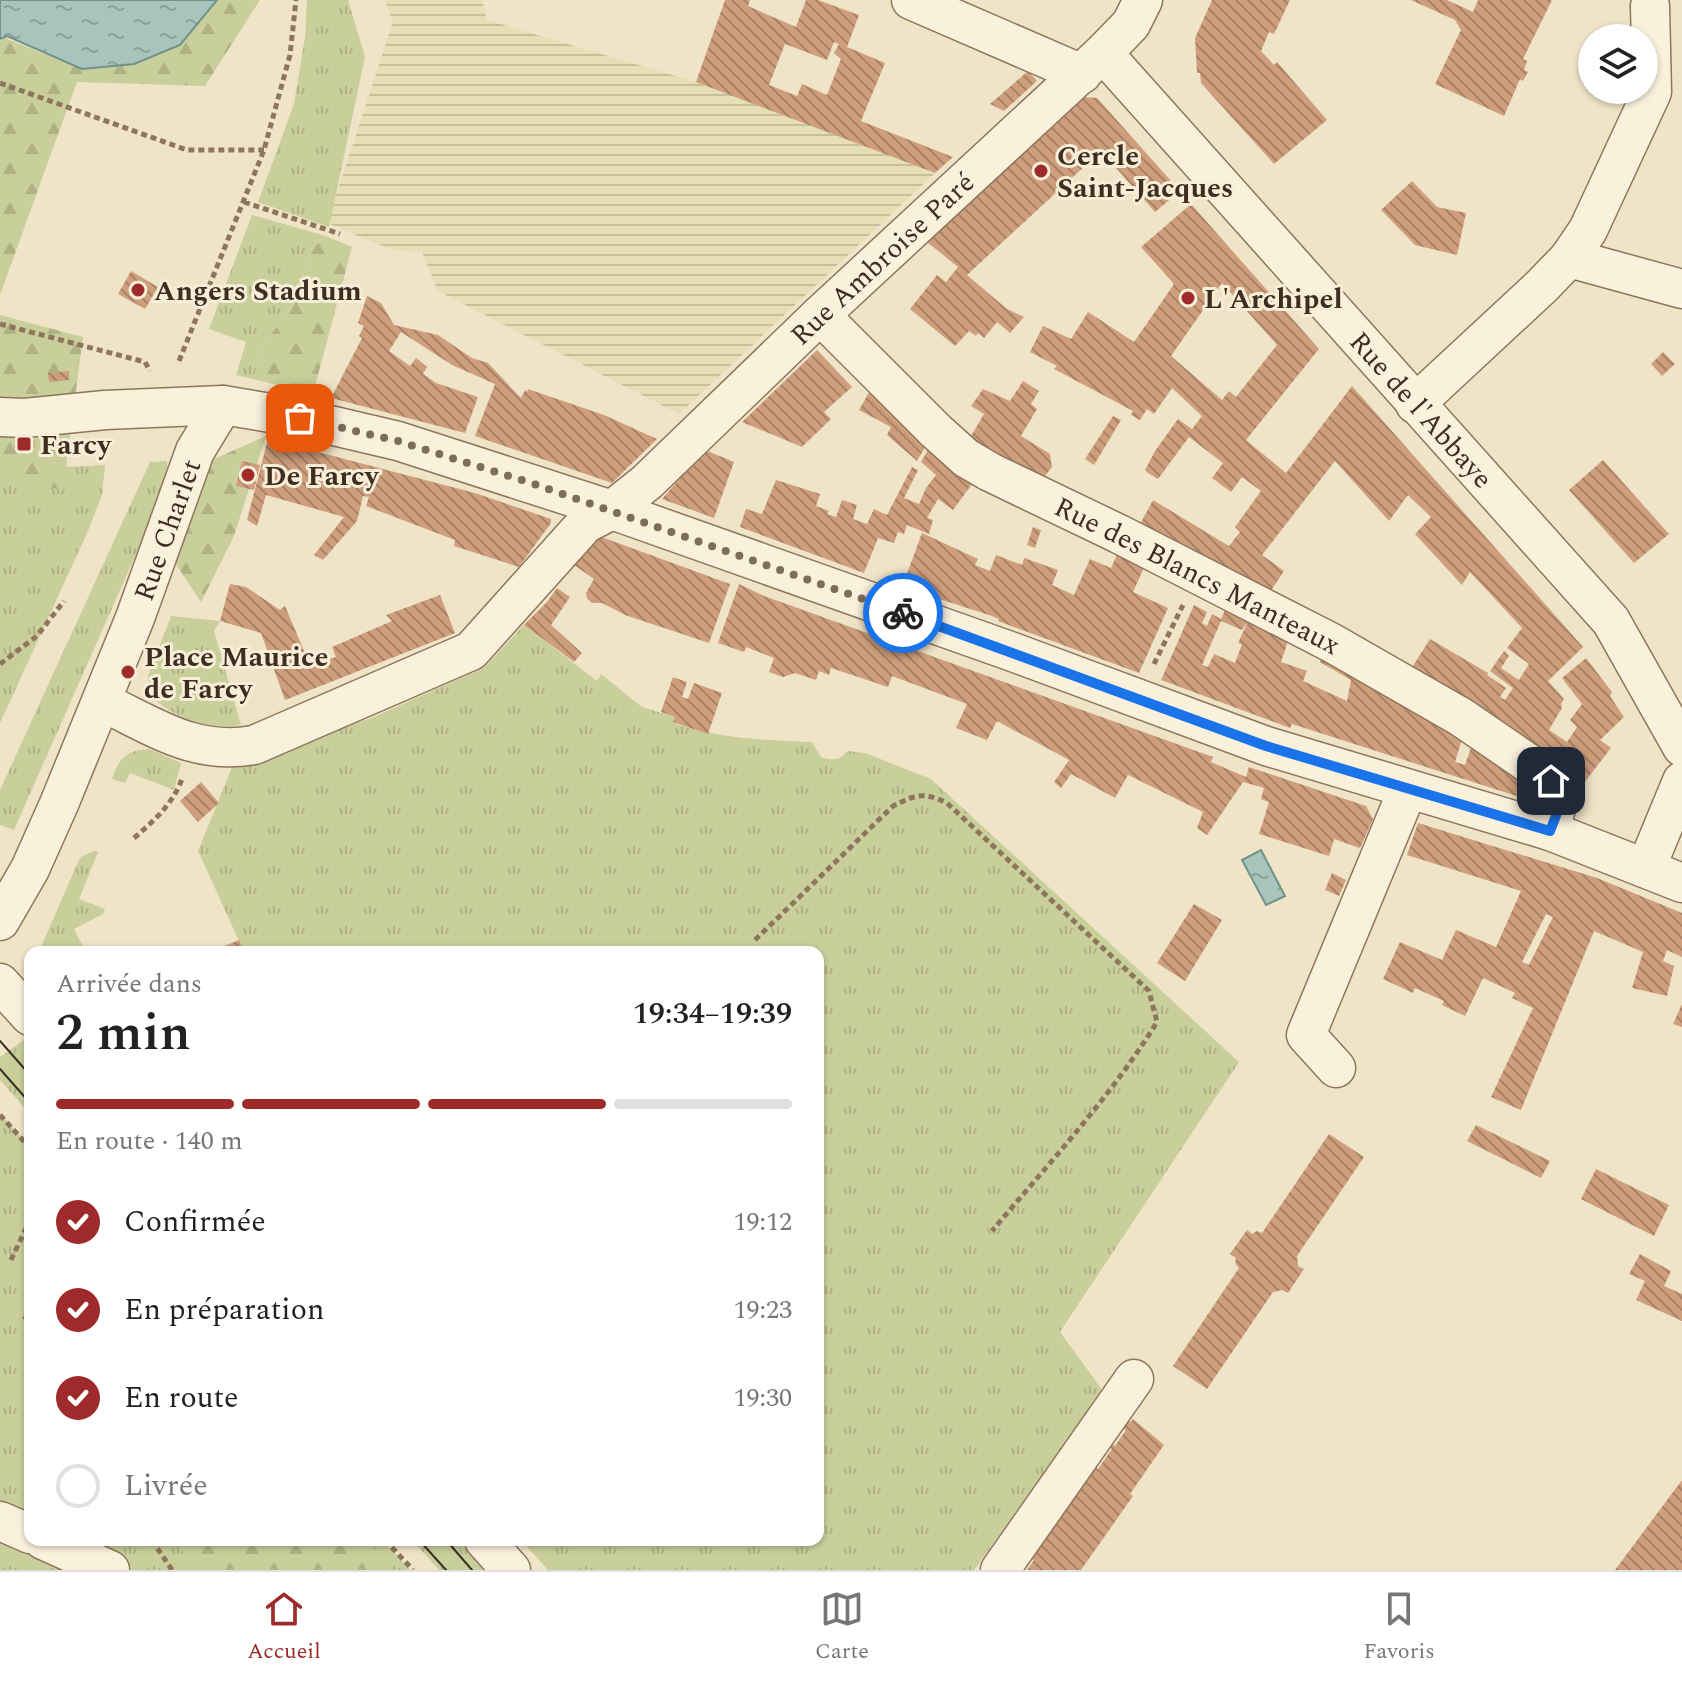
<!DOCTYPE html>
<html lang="fr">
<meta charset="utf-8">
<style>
:root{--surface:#fff;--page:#f6f6f6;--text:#222;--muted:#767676;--line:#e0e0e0;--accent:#9e2a2b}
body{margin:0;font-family:Spectral,serif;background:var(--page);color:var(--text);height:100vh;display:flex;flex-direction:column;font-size:30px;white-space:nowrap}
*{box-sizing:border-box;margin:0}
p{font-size:26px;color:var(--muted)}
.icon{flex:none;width:44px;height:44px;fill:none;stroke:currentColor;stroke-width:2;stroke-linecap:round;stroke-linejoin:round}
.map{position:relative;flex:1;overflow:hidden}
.side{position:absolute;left:24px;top:946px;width:800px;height:600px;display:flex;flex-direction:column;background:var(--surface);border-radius:16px;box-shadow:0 2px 6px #0004}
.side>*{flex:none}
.fabs{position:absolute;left:1578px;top:24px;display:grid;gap:16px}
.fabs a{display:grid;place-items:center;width:80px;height:80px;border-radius:50%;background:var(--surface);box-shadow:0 2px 6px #0004;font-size:40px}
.pin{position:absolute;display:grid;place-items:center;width:68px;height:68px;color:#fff;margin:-34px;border-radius:16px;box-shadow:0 4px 12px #0006}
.courier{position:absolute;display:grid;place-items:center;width:80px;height:80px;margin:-40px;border:6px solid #1a73e8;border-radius:50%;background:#fff;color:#222;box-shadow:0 2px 10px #0007}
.head em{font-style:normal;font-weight:600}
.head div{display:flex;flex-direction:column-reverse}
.head{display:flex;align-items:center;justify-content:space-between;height:136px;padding:0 32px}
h1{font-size:52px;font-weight:600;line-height:60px}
.bar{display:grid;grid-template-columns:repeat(4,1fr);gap:12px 8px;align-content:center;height:96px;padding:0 32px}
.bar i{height:10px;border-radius:6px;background:var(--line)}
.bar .on{background:var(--accent)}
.bar p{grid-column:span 4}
ol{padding:0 32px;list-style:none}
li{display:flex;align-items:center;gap:24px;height:88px}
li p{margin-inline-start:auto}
li .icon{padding:8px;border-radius:50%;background:var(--accent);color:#fff;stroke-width:4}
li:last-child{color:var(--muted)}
li i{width:44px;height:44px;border:4px solid var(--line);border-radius:50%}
.tab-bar{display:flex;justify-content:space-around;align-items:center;height:112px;border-top:2px solid var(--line);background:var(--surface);font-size:22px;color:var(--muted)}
.tab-bar a{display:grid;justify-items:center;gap:4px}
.tab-bar .on{color:var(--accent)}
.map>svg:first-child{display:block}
.farmland{fill:url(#farmland-rules)}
.grass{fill:url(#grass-tufts)}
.forest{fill:url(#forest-firs)}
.water{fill:url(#water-ripples);stroke:#6f938a;stroke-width:2}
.building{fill:url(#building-back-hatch);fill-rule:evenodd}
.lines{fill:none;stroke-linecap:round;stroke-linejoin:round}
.minor-casing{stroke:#8d765c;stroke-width:41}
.path{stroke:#8d765c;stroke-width:5;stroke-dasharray:6 4;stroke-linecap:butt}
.minor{stroke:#faf1dc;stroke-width:38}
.tram{stroke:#3d2e20;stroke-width:2}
.done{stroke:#7c6e5b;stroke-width:8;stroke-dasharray:0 14.4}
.route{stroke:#1a73e8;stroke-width:10}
.poi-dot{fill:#9e2a2b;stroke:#f7eed8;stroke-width:3}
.labels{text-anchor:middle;stroke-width:6;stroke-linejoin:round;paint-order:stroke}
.poi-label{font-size:28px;font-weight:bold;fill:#3d2e20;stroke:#f7eed8;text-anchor:start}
.street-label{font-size:28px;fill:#3d2e20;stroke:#f7eed8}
</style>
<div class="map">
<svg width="1682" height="1570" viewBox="0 0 1682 1570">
<defs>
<pattern id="farmland-rules" width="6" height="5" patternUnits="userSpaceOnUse" patternTransform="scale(2)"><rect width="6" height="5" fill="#e6deb5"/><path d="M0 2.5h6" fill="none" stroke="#c6bf9b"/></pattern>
<pattern id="grass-tufts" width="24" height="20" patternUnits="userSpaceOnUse" patternTransform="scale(2)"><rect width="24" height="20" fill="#c9cf9b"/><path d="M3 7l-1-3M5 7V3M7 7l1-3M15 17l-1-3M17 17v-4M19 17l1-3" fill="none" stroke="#aeb285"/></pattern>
<pattern id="forest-firs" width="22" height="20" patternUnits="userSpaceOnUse" patternTransform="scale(2)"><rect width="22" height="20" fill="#c9cf9b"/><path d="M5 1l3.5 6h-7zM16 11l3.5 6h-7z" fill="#aeb285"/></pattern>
<pattern id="water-ripples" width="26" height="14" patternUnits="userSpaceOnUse" patternTransform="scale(2)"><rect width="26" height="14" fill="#a9c4bc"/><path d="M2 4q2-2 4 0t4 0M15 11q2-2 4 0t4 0" fill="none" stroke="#8ba098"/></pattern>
<pattern id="building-back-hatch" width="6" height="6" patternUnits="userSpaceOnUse" patternTransform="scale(2)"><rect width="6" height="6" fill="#cf9f7d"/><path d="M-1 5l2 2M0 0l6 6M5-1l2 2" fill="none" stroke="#a98266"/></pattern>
</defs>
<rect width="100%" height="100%" fill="#f0e4c8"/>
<path class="farmland" d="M385,0H482L487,20L696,82L935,173L679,414L438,291L422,252L393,250L327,223L393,22Z"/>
<path class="grass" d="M307,0H348L365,57L329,227L258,202L294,104L305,37Z
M252,215L326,236L310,250L298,296L263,346L253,379L236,375L246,342L209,329Z
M167,461L168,471L163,493L14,830L0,825V790L150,462Z
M0,463L44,468L105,465L102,495L88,531L0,723Z
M171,616L220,621L214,631L241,725C209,730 174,719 151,696L148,676Z
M524,625L597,681L601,674L642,707L675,717L674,723C721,739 763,740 812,742L821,757C833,761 840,760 848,751L865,753L931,779L1239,1062L1060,1332L1103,1391L974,1570H548L521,1540H818V952H244L198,851L237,755L369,719L484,668Z
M149,749L181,763L174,790L130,773L125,783L112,779C118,759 127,750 149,749Z
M94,851L98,852L79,899L105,909L103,914L74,929L86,952H39L77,864L81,857Z
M25,1039L30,1045V1114L0,1080V1057Z
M0,1113L30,1147V1540H383L410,1570H0Z
M412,1540H458L485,1570H439Z"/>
<path class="forest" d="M217,0H260L205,86L77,82L0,295V36L82,69L134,64L180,45Z
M326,236L352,247L313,394L253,379L263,346L298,296L310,250Z
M0,315L83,337L63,491L0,471Z
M266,436L234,536L201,602L175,563L214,459Z
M171,1540H368L390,1570H192L194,1562Z"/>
<path class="water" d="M0,0H217L180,45L134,64L82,69L7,36L0,39Z
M1261,850L1285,896L1266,905L1242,860Z"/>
<path class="building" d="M725,0H750L748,6L796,27L806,0H818L859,15L847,47L885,63L861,121L953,157L935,173L696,82ZM834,42L839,44L834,53L841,59L827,95L802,84L797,96L769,85L785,44L827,60Z
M1212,0H1290L1274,34L1269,32L1261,51L1274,65L1277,62L1327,120L1274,164L1201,83L1200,73H1197L1195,38Z
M1411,0H1447L1473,12L1478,0H1552L1523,59L1527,61L1524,70L1528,72L1523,81L1520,79L1504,116L1435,84L1461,30L1455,20Z
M1028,71L1037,81L1004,111L990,104Z
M1083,97L1097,98L1180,191L1155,212L1101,151L967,275L1007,309L1024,317L1010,333L997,322L984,338L978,333L976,336L969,331L955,346L910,309L937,275L946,282L958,267L927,242Z
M1412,181L1437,207L1466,213L1457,255L1415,245L1381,210Z
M1191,204L1319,349L1246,440L1286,473L1352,386L1583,647L1548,681L1564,699L1561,704L1562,708L1549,730L1567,742L1577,727L1570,720L1582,704L1562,678L1586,658L1612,692L1610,696L1624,717L1600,740L1611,748L1580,788L1411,669L1430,639L1488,673L1487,675L1506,688L1500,697L1505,700L1513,688L1490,671L1504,651L1509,656L1501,668L1519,680L1529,664L1507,648L1522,628L1470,572L1462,585L1415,534L1431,517L1408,495L1389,521L1335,461L1262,555L1284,571L1268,595L1138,528L1153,500L1229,546L1240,532L1235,527L1261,491L1242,477L1231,492L1212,478L1223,463L1189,437L1158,479L1148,473L1145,470L1155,451L1178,419L1192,429L1202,416L1172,388L1154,414L1147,409L1140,420L1131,415L1133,411L1054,369L1057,366L1030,352L1043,326L1071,339L1088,312L1134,342L1174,284L1141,247ZM1222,283L1277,345L1236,397L1229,391L1222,400L1171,356Z
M131,271L158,287L145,309L118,294Z
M367,296L381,303L394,325L438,335L472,358L488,363L521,398L525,390L527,392L528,389L604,415L657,439L612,483L475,436L495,384L452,365L401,332L389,351L410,366L416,358L427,367L423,374L436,383L478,397L465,433L331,398L362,338L359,336L364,326L358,323Z
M817,350L852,387L824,412L831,419L802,447L742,422Z
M1663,352L1675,364L1662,376L1651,364Z
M69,371V380L49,382L48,373Z
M1023,381L1039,391L1031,404L1037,409L1021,436L1050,454L1052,467L1041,481L968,441L984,414L971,406L983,389L1010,401Z
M873,385L931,437L917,461L887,435L891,427L859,410Z
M1113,416L1121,420L1094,465L1085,459Z
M268,439L475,493L551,519V523L519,567L454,546L455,540L366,506L369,497L363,496L357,521L323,560L314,555L344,517L266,495L257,526L247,520Z
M14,440H34L35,448L14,449Z
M933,441L978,476L953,510L938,499L927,518L933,520L929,534L907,525L904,534L898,532L894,543L878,538L864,573L740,527L746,509L762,514L776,480L820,494L816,506L829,511L827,514L836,517L842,500L857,505L853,519L867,524L874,509L887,515L912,467L918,470L904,498L919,504L926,488L936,475L921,462Z
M705,450L734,462L714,518L662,499Z
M1603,460L1669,534L1634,563L1569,490Z
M242,461L260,465L254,490L236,486Z
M1033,527L1041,530L1035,548L1027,545Z
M922,533L978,559L975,565L990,571L996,555L1022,565L1024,558L1058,570L1052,585L1074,595L1090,559L1111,568L1120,548L1147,561L1133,592L1168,608L1139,673L998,621L999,619L992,616L902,587Z
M596,535L730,584L709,643L625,615L602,603H592L587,598L586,593L594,579L574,565Z
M230,584L246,587L280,610L285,606L305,653L302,655L306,666L336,657L332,647L392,621L386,615L440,595L455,633L285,700L261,633L220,621Z
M739,584L764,596L1213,757L1211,762L1246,777L1249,767L1366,806L1373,819L1360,848L1334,839L1329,856L1259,834L1269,802L1261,799L1264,788L1243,782L1207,835L1197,828L1203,812L1128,775L1115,798L1071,774L1061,788L1054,782L1069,760L997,721L987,740L956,728L967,704L892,676L888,687L831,668L829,675L819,671L816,680L795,673L783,677L769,672L774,658L746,647L744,652L718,643Z
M557,588L570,597L551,625L582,653L574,662L524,625L547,602Z
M1228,603L1290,635L1281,662L1307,671L1303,681L1347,701L1351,680L1320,662L1326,647L1463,736L1455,762L1465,765L1473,742L1543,786L1535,802L1292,724L1290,728L1161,680L1194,605L1207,612L1202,623L1207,626L1212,614L1221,619ZM1249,619L1238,643L1242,644L1235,663L1214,654L1208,667L1202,665L1221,621L1242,630Z
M673,677L687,682L682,697L688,699L694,683L722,693L708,734L673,722L675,717L661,712Z
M201,782L219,803L198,822L180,801Z
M1418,823L1597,878L1682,913V957L1667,950L1663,961L1674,966L1667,996L1632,988L1643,952L1594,931L1521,1110L1491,1097L1533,1008L1512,998L1515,993L1483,978L1465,1016L1442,1005L1444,1001L1415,988L1413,993L1383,979L1400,942L1442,960L1456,930L1496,947L1521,891L1407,855ZM1546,914L1553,917L1529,965L1522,962Z
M1332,873L1346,880L1339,896L1325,890Z
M1194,904L1222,920L1185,981L1157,963Z
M239,940L244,952H210Z
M1682,1004V1027L1673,1024Z
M1476,1125L1550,1161L1541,1178L1467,1141Z
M1329,1134L1364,1157L1297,1256L1298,1266L1304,1269L1288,1293L1282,1290L1273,1292L1207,1389L1173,1366L1239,1268L1235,1263L1236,1258L1230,1254L1247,1230L1252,1234L1257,1231L1262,1233Z
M1596,1169L1669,1205L1654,1236L1581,1199Z
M1640,1254L1671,1271L1664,1286L1682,1294V1321L1636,1300L1645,1281L1629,1274Z
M1133,1419L1164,1445L1130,1494L1133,1496L1081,1570H1027L1034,1560L1030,1558L1095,1466L1098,1469L1112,1449L1108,1447L1111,1443L1115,1446L1126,1430L1122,1428L1128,1420L1131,1422Z
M1682,1480V1570H1615Z"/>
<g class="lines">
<defs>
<g id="minor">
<path d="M911,0L1082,74"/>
<path id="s1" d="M1103,53L1611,621L1682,747"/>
<path d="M1569,258L1682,289"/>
<path id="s2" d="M820,315L936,431L966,458L990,472L1119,534L1332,643L1461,717L1528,763L1557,786L1560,793L1550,831"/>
<path d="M1415,404L1542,286L1569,258L1588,230L1652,92L1650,6"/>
<path d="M0,417L25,418L105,410L223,405L300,418L398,441L612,510L1010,651L1266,746L1550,831L1682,883"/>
<path id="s3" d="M102,702C154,726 194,756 254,745L471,651L585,524L612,510L647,482L820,315L1103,53L1131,24L1143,0"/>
<path d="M1646,868L1682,781"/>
<path id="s4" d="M0,921L30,869L59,804L135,618L195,451L223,405"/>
<path d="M0,983L30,1016"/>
<path d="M1336,1068L1306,1035L1408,789"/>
<path d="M0,1521L30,1534"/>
<path d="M43,1540L110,1570"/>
<path d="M484,1540L511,1570"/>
<path d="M1000,1570L1134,1379"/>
</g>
</defs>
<use href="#minor" class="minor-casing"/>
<path class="path" d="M0,83L187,150H264
M244,202L340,234
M0,324L145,362L150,371
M179,361L264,150L290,55L296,0
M0,664L37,636L64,601
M1154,664L1183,605
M134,838C155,820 174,803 183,776
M755,940L893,806C916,795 922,791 947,803L1149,991L1157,1022C1110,1098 1049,1163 992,1231
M131,952L134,950
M0,1115L30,1148
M11,1260L30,1220
M24,1316L30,1322
M152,1540L172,1570
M385,1540L413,1570"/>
<use href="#minor" class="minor"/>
<path class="tram" d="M0,1041L30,1075
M0,1069L30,1103
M419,1540L446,1570
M446,1540L472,1570"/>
</g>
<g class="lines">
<path class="done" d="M300,418L398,441L531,483L903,613"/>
<path class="route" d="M903,613L1266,746L1550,831C1557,813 1567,796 1551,781"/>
</g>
<g class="poi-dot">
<circle cx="1041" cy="171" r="8"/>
<circle cx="138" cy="290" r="8"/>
<circle cx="1188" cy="298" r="8"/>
<rect x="16" y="436" width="16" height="16" rx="4"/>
<circle cx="248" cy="475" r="8"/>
<circle cx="128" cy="672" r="8"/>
</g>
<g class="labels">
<g class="poi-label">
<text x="1057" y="165">Cercle<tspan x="1057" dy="32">Saint-Jacques</tspan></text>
<text x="154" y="300">Angers Stadium</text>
<text x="1204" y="308">L'Archipel</text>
<text x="40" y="454">Farcy</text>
<text x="264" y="485">De Farcy</text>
<text x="144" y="666">Place Maurice<tspan x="144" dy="32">de Farcy</tspan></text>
</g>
<g class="street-label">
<text dy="10" stroke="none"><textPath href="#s3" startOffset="968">Rue Ambroise Paré</textPath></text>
<text dy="10" stroke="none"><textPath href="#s1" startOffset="478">Rue de l'Abbaye</textPath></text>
<text dy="10" stroke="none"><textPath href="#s4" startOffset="426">Rue Charlet</textPath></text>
<text dy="10" stroke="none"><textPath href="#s2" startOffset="464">Rue des Blancs Manteaux</textPath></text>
</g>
</g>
</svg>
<div class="fabs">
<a><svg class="icon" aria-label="layers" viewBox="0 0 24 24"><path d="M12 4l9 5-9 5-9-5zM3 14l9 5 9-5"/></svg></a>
</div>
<div class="pin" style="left:300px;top:418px;background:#ea580c"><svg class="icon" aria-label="bag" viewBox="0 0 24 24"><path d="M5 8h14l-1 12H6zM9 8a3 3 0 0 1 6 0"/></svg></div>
<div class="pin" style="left:1551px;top:781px;background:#1f2937"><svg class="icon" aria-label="home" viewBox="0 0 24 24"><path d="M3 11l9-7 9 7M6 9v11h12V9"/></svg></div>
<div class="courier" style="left:903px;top:613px"><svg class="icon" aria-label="bike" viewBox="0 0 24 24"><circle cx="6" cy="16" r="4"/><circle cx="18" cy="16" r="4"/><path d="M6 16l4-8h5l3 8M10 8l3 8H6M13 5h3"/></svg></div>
<section class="side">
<div class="head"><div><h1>2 min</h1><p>Arrivée dans</p></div><em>19:34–19:39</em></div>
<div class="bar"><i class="on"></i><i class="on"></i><i class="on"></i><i></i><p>En route · 140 m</p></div>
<ol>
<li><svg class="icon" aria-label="check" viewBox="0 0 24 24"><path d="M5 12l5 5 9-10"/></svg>Confirmée<p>19:12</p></li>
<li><svg class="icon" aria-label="check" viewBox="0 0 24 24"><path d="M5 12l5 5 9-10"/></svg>En préparation<p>19:23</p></li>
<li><svg class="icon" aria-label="check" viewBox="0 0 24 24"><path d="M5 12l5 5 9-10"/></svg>En route<p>19:30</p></li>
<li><i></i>Livrée</li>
</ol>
</section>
</div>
<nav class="tab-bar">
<a class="on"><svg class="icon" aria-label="home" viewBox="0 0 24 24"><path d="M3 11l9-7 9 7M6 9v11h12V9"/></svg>Accueil</a>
<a><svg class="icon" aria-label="map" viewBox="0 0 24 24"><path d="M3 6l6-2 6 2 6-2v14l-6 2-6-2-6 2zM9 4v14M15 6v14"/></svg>Carte</a>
<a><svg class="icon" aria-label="saved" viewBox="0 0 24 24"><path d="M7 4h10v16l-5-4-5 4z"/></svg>Favoris</a>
</nav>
